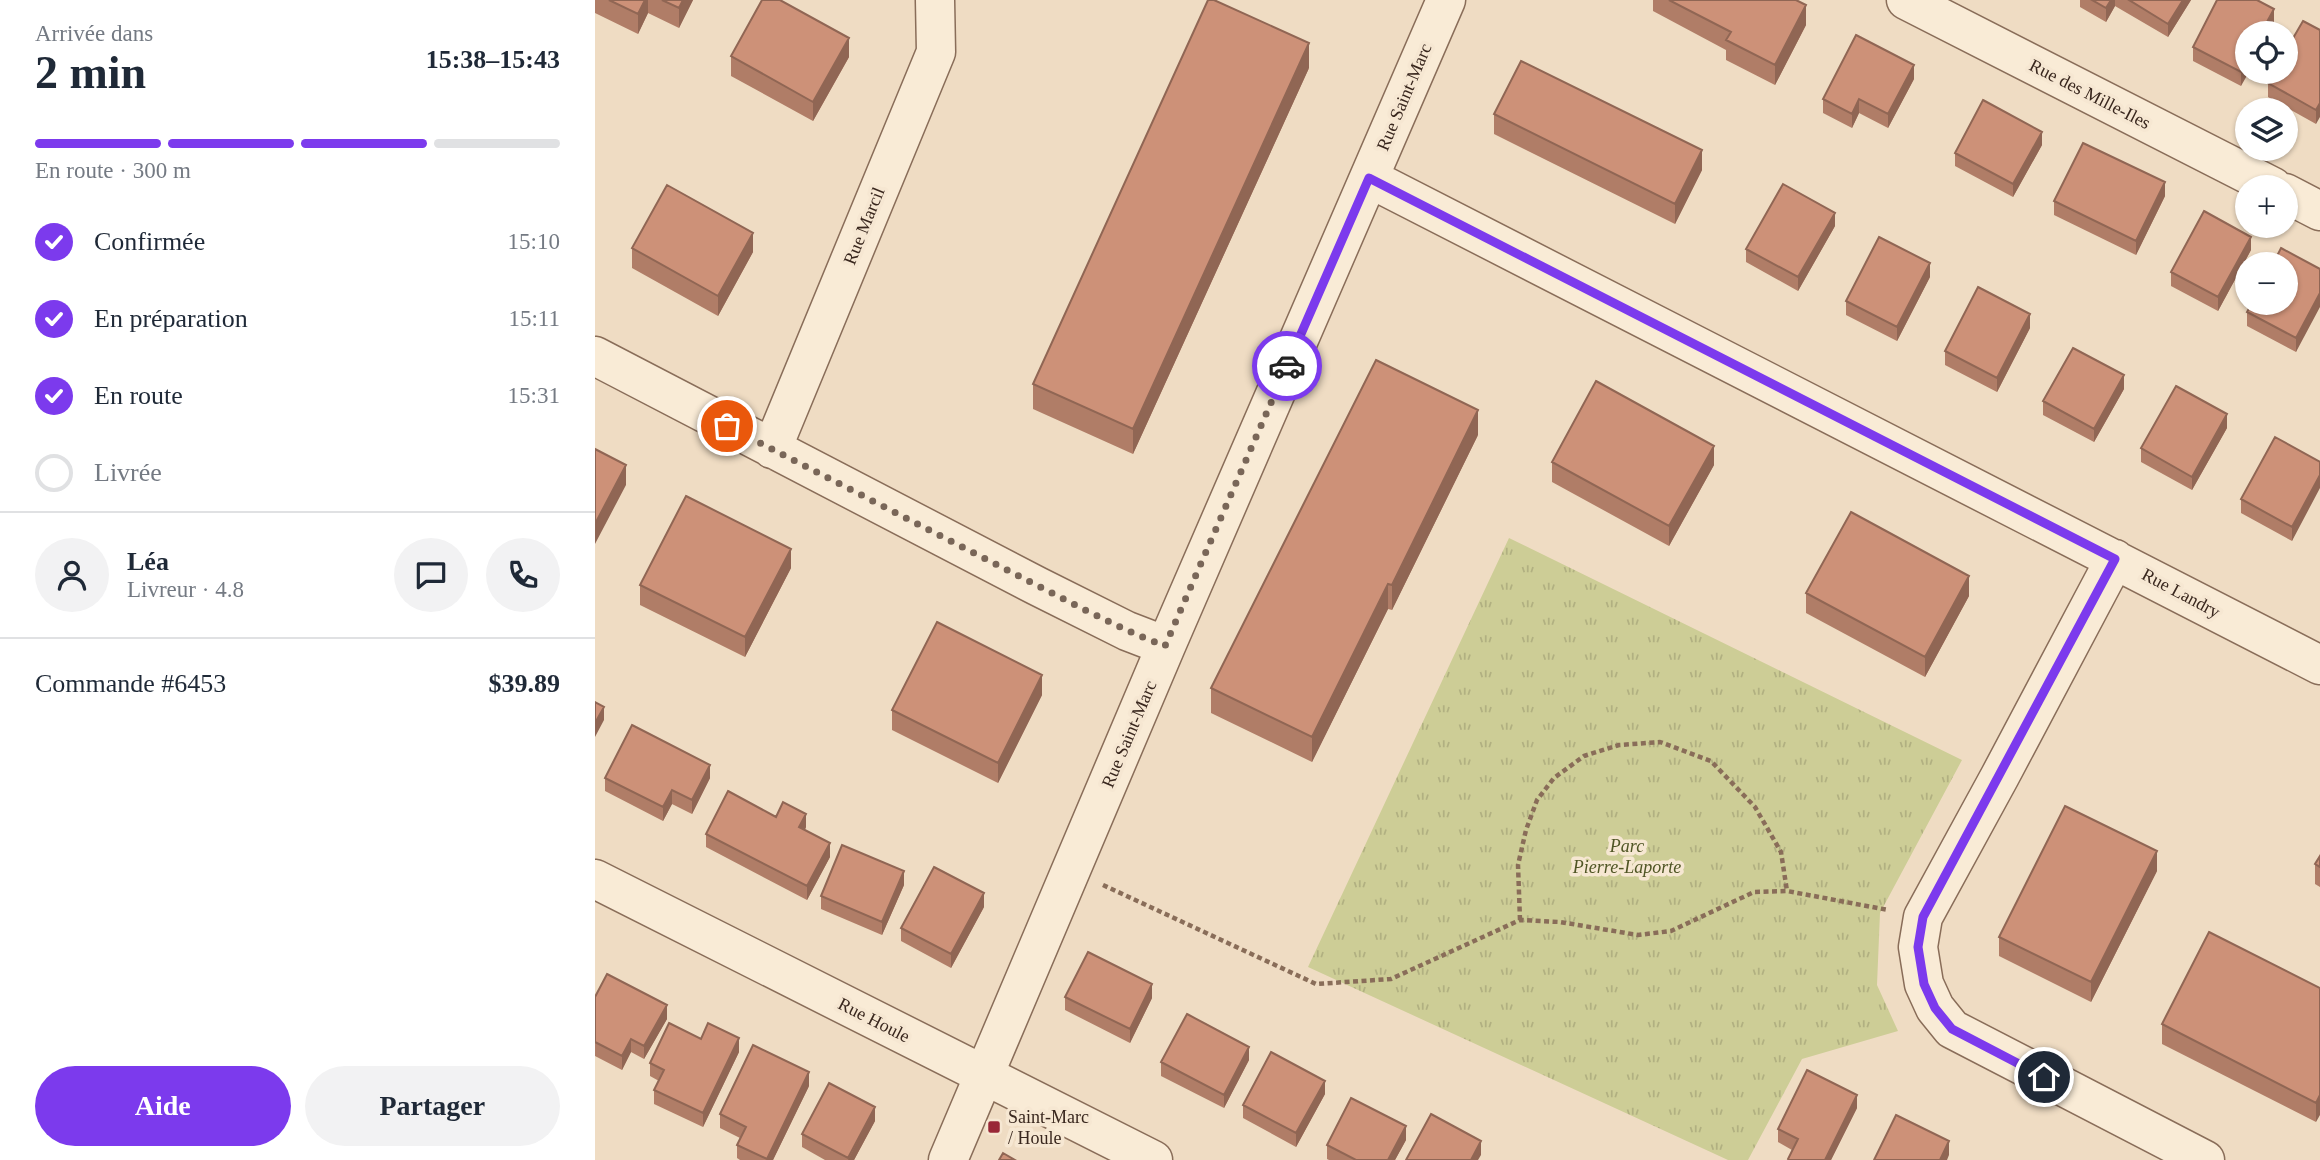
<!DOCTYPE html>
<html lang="fr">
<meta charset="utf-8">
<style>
:root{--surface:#fff;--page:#f2f2f3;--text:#1f2937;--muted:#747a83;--line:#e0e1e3;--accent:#7c3aed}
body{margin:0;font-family:"Times New Roman",serif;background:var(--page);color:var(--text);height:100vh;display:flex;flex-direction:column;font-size:26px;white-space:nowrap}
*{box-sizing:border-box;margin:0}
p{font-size:23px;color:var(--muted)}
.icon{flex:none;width:38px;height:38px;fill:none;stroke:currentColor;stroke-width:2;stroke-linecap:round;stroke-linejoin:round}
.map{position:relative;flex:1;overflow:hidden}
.details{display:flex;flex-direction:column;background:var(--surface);width:595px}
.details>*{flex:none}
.buttons{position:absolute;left:1640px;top:21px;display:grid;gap:14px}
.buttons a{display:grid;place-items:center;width:63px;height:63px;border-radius:50%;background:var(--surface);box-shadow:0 2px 5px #0004;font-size:35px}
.pin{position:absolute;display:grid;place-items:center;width:60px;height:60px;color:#fff;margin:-30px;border:4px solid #fff;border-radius:50%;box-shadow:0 2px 7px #0007}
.courier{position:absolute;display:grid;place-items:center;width:70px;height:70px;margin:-35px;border:5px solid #7c3aed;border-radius:50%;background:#fff;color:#222;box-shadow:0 2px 9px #0007}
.overview em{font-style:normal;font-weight:600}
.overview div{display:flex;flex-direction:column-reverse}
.overview{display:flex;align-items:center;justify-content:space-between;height:119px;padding:0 35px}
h1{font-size:46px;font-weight:600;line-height:52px}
.bar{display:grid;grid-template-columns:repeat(4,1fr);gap:10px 7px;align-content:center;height:84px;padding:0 35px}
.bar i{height:9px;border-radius:5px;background:var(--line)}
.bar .active{background:var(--accent)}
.bar p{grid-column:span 4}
.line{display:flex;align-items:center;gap:18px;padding:0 35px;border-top:2px solid var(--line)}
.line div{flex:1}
.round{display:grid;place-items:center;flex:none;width:74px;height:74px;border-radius:37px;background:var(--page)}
ol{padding:0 35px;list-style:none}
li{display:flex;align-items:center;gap:21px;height:77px}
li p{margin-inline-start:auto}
li .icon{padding:7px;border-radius:50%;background:var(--accent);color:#fff;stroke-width:4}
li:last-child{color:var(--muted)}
li i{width:38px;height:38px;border:4px solid var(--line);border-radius:50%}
.action{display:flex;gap:14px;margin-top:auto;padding:14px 35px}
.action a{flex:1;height:80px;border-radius:42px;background:var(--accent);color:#fff;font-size:28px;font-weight:600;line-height:80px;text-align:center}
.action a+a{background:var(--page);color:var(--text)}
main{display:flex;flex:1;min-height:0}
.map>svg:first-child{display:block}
.grass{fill:url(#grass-tufts)}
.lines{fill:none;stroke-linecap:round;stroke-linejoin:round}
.minor-casing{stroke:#896d59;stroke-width:41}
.path{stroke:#896d59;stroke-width:4.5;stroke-dasharray:5 3.5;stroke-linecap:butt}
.minor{stroke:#f9ebd6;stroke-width:38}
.wall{fill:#b07d67}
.shaded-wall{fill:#906654}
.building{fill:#cd9178;stroke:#906654;stroke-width:2}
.done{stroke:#796658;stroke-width:7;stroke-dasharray:0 12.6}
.route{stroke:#7c3aed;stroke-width:9}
.poi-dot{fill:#992837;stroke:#f6e7d2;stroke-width:2.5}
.labels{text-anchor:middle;stroke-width:7;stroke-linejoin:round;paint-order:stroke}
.street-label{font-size:18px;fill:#39271e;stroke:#f6e7d2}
.park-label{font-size:18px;font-style:italic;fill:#4f5524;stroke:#f6e7d2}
.poi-label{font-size:18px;fill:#39271e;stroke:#f6e7d2;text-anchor:start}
</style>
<main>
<section class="details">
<div class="overview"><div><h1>2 min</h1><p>Arrivée dans</p></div><em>15:38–15:43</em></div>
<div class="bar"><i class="active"></i><i class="active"></i><i class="active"></i><i></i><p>En route · 300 m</p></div>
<ol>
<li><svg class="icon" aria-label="check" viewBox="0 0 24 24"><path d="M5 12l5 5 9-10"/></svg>Confirmée<p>15:10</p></li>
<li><svg class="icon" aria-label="check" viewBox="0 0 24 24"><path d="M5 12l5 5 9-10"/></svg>En préparation<p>15:11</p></li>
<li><svg class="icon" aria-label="check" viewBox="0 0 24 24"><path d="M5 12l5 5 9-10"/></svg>En route<p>15:31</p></li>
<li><i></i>Livrée</li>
</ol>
<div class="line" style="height:126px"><a class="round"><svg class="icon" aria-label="person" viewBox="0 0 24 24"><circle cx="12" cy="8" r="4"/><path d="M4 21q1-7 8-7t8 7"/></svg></a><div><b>Léa</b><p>Livreur · 4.8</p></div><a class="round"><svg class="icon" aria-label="chat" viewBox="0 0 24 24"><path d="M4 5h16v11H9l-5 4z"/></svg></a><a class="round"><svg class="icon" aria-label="phone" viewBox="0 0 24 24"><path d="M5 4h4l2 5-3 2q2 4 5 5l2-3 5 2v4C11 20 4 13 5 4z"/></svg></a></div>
<div class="line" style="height:91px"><div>Commande #6453</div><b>$39.89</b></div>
<div class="action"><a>Aide</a><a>Partager</a></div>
</section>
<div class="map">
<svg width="1725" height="1160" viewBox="0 0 1725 1160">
<defs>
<pattern id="grass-tufts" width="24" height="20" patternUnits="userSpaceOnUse" patternTransform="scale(1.75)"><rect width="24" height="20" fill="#cdcd96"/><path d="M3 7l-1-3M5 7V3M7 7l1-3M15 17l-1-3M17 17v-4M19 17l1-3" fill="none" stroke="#b1b081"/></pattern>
</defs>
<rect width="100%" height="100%" fill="#efdcc3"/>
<path class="grass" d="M914,538L1367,760L1285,913L1282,985L1303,1031L1207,1059L1153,1160H1133L713,967Z"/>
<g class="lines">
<defs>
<path id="minor" d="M1311,0L1678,187
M774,178L1725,665
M1690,193L1725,211
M0,356L442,586L532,631L571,646
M177,449L341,52L340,0
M1520,559L1405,776L1328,917L1323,947L1329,984L1340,1008L1357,1029L1610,1160
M0,879L558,1160
M353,1160L571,646L851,0"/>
</defs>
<use href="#minor" class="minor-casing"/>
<path class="path" d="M508,885L721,984L796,979L925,920L965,922L1043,935L1076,931L1159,892L1192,891L1293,910
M925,920L923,865L931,830L942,800L959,778L989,756L1024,745L1065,742L1116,761L1160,807L1186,852L1192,891"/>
<use href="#minor" class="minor"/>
</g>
<path class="wall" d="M0,0H98L84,28L53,13L43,34L0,13Z
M1058,0H1201L1211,25L1180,85L1131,60V50L1058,11Z
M1485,0H1596L1573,37L1520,6L1511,22L1485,7Z
M1679,23L1674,33H1652L1646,86L1598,61V47Z
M1725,30L1721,124L1673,97V83Z
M136,56L254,57L218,121L136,76Z
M714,68L538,454L438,409V384Z
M1319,79L1293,128L1264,113L1257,128L1228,113V99Z
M899,114L1107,170L1080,224L899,134Z
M1447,145L1418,197L1360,166V153Z
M1570,196L1541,255L1459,215V201Z
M1240,226L1203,291L1151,262V249Z
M37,248L158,252L123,316L37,268Z
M1656,250L1623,311L1576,286V272Z
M1725,269L1701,352L1652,326V312Z
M1335,277L1302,341L1251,315V301Z
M1435,328L1402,392L1350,365V351Z
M1529,389L1499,442L1448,415V401Z
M1632,428L1597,490L1546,462V448Z
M883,435L797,610L793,609L717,762L616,713V688Z
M957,462L1119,465L1074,546L957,482Z
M1725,462L1697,541L1646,513V499Z
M196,568L150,657L45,605V585Z
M1211,593L1374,596L1330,677L1211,613Z
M447,695L403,783L297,730V710Z
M10,778H115L97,814L77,804L68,821L10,791Z
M181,817L211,827L210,830L235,857L212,900L111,847V834Z
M1725,856V887L1720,884V864Z
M1562,871L1496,1002L1404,956V937Z
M309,885L287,935L226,909V896Z
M389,907L356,968L306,941V928Z
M1725,988L1721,1122L1567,1044V1024Z
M0,997L72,1019L49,1059L36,1052L27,1070L0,1056Z
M470,997L557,998L535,1043L470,1010Z
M106,1039L144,1052L108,1127L59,1104V1090L64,1081L55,1076V1063Z
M654,1060L629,1108L566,1076V1062Z
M214,1086L178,1160H145L142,1158V1145L145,1138L125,1128V1114Z
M730,1094L701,1147L648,1118V1105Z
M1262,1108L1236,1160H1193L1197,1150L1183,1142V1129Z
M280,1121L259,1160H230L207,1147V1134Z
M811,1140L800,1160H734L732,1159V1145Z"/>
<path class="shaded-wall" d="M50,0H53V13L43,34V14Z
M88,0H98L84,28V8Z
M1516,0H1520V6L1511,22V8Z
M1588,0H1596L1573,37V24Z
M1211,5V25L1180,85V65Z
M1679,9V23L1674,33H1666Z
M254,38V57L218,121V102Z
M714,43V68L538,454V429Z
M1652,61V72H1654L1646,86V72Z
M1319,65V79L1293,128V114Z
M1264,99V113L1257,128V114Z
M1725,103V117L1721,124V110Z
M1447,132V145L1418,197V184Z
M1107,150V170L1080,224V204Z
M1570,182V196L1541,255V241Z
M1240,213V226L1203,291V277Z
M158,233V252L123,316V296Z
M1656,237V250L1623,311V297Z
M1335,263V277L1302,341V327Z
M1725,293V307L1701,352V338Z
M1435,314V328L1402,392V378Z
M1529,375V389L1499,442V429Z
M883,410V435L797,610V585Z
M1632,414V428L1597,490V477Z
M1119,446V465L1074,546V526Z
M31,465V485L0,544V524Z
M1725,475V488L1697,541V527Z
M196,549V568L150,657V637Z
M1374,576V596L1330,677V657Z
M793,584V609L717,762V737Z
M447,675V695L403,783V763Z
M9,707V720L0,737V723Z
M115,765V778L97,814V800Z
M77,790V804L68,821V807Z
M211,814V827L204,841V827Z
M235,843V857L212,900V886Z
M1562,851V871L1496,1002V982Z
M309,871V885L287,935V922Z
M389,893V907L356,968V954Z
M557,984V998L535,1043V1029Z
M72,1005V1019L49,1059V1046Z
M144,1038V1052L108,1127V1113Z
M36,1039V1052L27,1070V1056Z
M654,1047V1060L629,1108V1095Z
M214,1072V1086L178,1160H172Z
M730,1081V1094L701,1147V1133Z
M1262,1095V1108L1236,1160H1230Z
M1725,1095V1115L1721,1122V1103Z
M280,1107V1121L259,1160H253Z
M811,1126V1140L800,1160H793Z
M886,1141V1155L883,1160H876Z
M1354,1141V1155L1352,1160H1345Z"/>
<path class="building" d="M14,0H50L43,14Z
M67,0H88L84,8Z
M167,0H185L254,38L218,102L136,56Z
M613,0H619L714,43L538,429L438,384Z
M1074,0H1201L1211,5L1180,65L1131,40L1136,32Z
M1497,0H1516L1511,8Z
M1534,0H1588L1573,24Z
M1622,0H1662L1679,9L1666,33H1652V61L1646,72L1598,47Z
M1708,21L1725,30V103L1721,110L1673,83L1679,72H1690V52Z
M1261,35L1319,65L1293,114L1264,99L1257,114L1228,99Z
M926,61L1107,150L1080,204L899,114Z
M1388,100L1447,132L1418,184L1360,153Z
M1488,143L1570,182L1541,241L1459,201Z
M1188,184L1240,213L1203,277L1151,249Z
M72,185L158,233L123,296L37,248Z
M1609,211L1656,237L1623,297L1576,272Z
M1284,237L1335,263L1302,327L1251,301Z
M1686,248L1725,269V293L1701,338L1652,312L1657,303H1690V264H1678Z
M1383,287L1435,314L1402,378L1350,351Z
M1478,348L1529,375L1499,429L1448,401Z
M781,360L883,410L797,585L793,584L717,737L616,688Z
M1001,381L1119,446L1074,526L957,462Z
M1581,386L1632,414L1597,477L1546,448Z
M1680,437L1725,462V475L1697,527L1646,499Z
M0,449L31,465L0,524Z
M91,496L196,549L150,637L45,585Z
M1256,512L1374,576L1330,657L1211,593Z
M342,622L447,675L403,763L297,710Z
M0,702L9,707L0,723Z
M37,725L115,765L97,800L77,790L68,807L10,778Z
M133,791L181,817L188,802L211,814L204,827L235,843L212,886L111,834Z
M1470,806L1562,851L1496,982L1404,937Z
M247,845L309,871L287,922L226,896Z
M1725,856V867L1720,864Z
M339,867L389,893L356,954L306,928Z
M1614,932L1725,988V1095L1721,1103L1567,1024Z
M493,952L557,984L535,1029L470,997Z
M12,974L72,1005L49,1046L36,1039L27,1056L0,1042V997Z
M592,1014L654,1047L629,1095L566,1062Z
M74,1023L106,1039L113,1023L144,1038L108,1113L59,1090L69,1070L55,1063Z
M158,1045L214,1072L172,1159L142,1145L151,1127L125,1114Z
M676,1052L730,1081L701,1133L648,1105Z
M1212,1070L1262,1095L1230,1160H1194L1193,1159L1203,1139L1183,1129Z
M234,1083L280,1107L253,1158L207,1134Z
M756,1098L811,1126L793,1160H761L732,1145Z
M836,1114L886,1141L876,1160H811Z
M1301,1115L1354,1141L1345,1160H1279Z
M408,1153L420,1160H404Z"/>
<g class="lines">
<path class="done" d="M132,426L490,610L540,634L570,646L692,366"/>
<path class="route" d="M692,366L774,178L1520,559L1328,917L1323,947L1329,984L1340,1008L1357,1029L1449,1077"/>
</g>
<rect class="poi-dot" x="392" y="1120" width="14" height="14" rx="3.5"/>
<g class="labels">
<g class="street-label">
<text transform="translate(1495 94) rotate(27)" y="6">Rue des Mille-Iles</text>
<text transform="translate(809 97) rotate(-67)" y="6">Rue Saint-Marc</text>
<text transform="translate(269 226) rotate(-68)" y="6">Rue Marcil</text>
<text transform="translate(1586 593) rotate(28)" y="6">Rue Landry</text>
<text transform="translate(534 734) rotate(-67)" y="6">Rue Saint-Marc</text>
<text transform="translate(279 1020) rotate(27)" y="6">Rue Houle</text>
</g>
<g class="park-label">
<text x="1032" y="852">Parc<tspan x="1032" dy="21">Pierre-Laporte</tspan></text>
</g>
<g class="poi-label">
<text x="413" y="1123">Saint-Marc<tspan x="413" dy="21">/ Houle</tspan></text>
</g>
</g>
</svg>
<div class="buttons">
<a><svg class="icon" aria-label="locate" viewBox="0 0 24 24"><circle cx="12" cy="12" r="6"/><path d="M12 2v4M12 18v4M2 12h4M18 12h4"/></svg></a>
<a><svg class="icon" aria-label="layers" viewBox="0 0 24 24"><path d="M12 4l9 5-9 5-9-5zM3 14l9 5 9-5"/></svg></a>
<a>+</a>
<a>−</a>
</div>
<div class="pin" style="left:132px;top:426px;background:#ea580c"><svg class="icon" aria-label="bag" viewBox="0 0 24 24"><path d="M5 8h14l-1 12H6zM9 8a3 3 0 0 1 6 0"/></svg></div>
<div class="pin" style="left:1449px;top:1077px;background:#1f2937"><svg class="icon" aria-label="home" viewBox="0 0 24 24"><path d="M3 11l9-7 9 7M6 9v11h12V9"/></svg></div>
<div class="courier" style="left:692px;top:366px"><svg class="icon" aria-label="car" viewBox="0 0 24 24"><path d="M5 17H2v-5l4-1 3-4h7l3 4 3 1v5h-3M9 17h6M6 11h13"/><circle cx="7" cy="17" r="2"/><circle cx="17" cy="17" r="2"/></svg></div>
</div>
</main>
